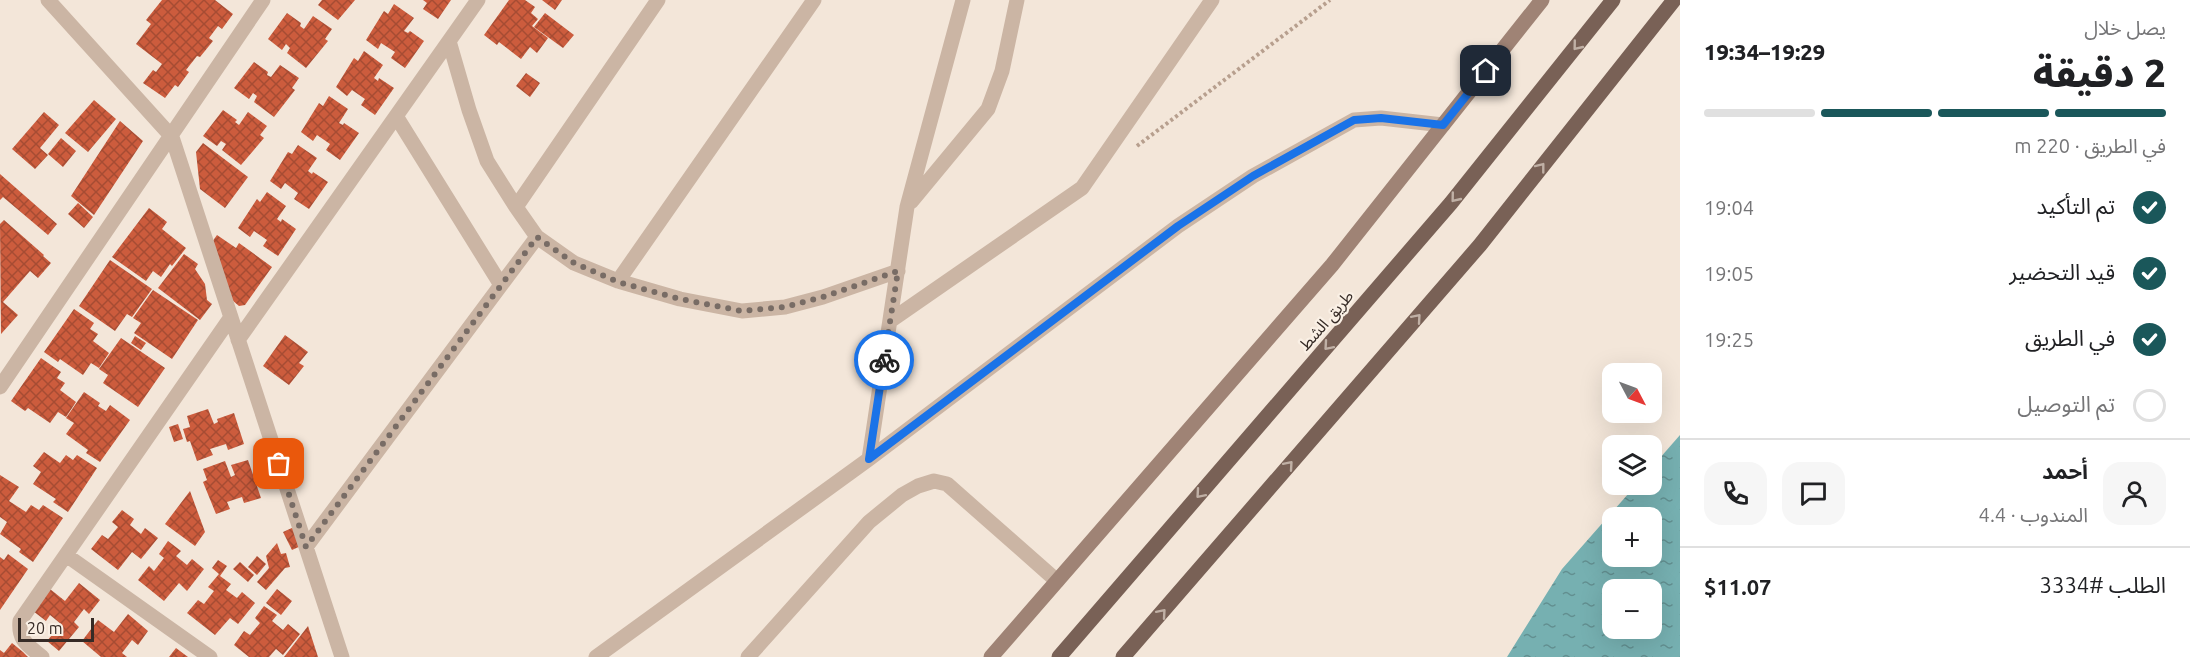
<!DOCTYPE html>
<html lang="ar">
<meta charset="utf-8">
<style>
:root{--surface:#fff;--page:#f6f6f6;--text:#202124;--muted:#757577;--line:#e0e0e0;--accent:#1a575a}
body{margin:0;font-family:Ubuntu,"Noto Sans Arabic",sans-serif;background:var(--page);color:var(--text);direction:rtl;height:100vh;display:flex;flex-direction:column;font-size:22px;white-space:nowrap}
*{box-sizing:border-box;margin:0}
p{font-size:20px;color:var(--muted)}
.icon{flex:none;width:33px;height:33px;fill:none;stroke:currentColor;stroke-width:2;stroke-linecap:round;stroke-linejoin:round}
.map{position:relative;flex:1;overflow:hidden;direction:ltr}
.panel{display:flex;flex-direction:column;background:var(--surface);width:510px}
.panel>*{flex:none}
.needle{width:39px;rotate:131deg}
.controls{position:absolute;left:1602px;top:363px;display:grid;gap:12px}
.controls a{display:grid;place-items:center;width:60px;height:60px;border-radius:12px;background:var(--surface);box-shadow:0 6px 24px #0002;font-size:30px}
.scale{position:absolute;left:18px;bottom:15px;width:76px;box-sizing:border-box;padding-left:6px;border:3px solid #362b26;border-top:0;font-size:16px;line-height:21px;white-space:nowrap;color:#362b26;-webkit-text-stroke:4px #faf0e5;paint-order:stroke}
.pin{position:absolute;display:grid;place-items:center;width:51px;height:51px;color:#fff;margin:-26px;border-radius:12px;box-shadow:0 3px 9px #0006}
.courier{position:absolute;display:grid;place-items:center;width:60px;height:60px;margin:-30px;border:4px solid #1a73e8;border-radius:50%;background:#fff;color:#222;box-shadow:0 2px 8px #0007}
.summary em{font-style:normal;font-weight:800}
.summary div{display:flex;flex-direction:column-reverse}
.summary{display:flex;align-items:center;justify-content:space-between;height:102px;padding:0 24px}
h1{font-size:39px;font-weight:800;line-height:45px}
.bar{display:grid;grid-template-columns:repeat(4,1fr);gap:9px 6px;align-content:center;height:72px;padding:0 24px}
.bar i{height:8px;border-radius:4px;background:var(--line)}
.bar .active{background:var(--accent)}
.bar p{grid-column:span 4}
.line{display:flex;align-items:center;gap:15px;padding:0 24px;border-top:2px solid var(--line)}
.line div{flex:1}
.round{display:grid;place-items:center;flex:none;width:63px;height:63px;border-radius:18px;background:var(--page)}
ol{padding:0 24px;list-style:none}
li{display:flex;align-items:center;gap:18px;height:66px}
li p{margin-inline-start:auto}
li .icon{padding:6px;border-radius:50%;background:var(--accent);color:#fff;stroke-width:4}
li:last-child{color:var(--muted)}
li i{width:33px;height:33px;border:3px solid var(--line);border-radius:50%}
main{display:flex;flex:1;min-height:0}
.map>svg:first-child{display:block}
.water{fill:url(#water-ripples);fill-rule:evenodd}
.building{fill:url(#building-cross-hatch)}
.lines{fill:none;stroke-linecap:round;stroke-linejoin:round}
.path{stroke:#b79f8e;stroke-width:4;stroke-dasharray:3 3;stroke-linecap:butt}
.street{stroke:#cbb5a4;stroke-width:15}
.secondary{stroke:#9f8375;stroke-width:15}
.primary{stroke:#796156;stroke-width:15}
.oneway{stroke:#c0b0a5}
.done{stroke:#786c65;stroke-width:6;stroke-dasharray:0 10.8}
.route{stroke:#1a73e8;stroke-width:8}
.labels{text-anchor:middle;stroke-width:4.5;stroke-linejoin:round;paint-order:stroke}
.street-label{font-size:16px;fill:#362b26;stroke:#faf0e5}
</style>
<main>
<section class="panel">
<div class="summary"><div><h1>2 دقيقة</h1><p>يصل خلال</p></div><em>19:29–19:34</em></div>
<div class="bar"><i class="active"></i><i class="active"></i><i class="active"></i><i></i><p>في الطريق · 220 m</p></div>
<ol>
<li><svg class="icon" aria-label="check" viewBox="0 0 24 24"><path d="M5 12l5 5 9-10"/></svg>تم التأكيد<p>19:04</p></li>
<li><svg class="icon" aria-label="check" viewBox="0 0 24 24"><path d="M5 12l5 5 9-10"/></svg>قيد التحضير<p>19:05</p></li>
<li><svg class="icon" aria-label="check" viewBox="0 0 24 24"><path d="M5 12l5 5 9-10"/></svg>في الطريق<p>19:25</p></li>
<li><i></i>تم التوصيل</li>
</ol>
<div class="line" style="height:108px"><a class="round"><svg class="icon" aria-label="person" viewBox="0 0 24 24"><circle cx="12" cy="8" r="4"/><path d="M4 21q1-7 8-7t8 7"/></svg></a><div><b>أحمد</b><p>المندوب · 4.4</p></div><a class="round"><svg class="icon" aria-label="chat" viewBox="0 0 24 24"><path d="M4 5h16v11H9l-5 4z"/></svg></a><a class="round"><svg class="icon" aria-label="phone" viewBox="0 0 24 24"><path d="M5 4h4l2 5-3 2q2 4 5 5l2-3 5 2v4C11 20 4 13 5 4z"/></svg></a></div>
<div class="line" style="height:78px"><div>الطلب #3334</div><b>$11.07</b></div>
</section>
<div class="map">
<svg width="1680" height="657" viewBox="0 0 1680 657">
<defs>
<pattern id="water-ripples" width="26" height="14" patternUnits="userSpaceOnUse" patternTransform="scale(1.5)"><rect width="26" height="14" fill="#76b0b1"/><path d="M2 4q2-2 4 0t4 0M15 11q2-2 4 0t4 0" fill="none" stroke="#628f90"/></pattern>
<pattern id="building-cross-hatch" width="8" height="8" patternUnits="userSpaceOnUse" patternTransform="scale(1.5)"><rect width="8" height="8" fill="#cc5c3d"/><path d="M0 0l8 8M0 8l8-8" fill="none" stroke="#a64c33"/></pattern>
</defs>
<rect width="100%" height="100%" fill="#f3e6d9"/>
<path class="water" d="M1680,435V657H1507L1562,569L1636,485L1652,484V467ZM1612,518H1652V556H1612ZM1612,590H1652V628H1612Z"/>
<path class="building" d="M162,0H215L233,14L222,29L218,26L209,38L213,41L200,57L197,56L186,70L189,72L178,87L175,85L165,98L143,83L153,70L156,72L162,64L136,44L151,24L146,20Z
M322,0H355L338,20L318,5Z
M423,0H451L438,19L423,9L427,3Z
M509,0H525L535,7L531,13L538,19L532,26L548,38L537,53L530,47L521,59L499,42L497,45L484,35Z
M542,0H562L555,10Z
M394,4L414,18L404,31L408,33L410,31L424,41L405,68L391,58L395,52L381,43L378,49L366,40L384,11L388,14Z
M287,13L301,23L300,26L304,29L313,16L332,29L325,39L328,41L306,68L287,53L290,48L286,44L282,50L268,39Z
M545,13L574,35L563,48L534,27Z
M364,51L383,65L374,78L378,81L379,78L394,88L375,115L361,105L365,99L352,90L347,96L336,87L354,58L358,61Z
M254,62L268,72L267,75L271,77L280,65L299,78L292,88L295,90L274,117L254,102L257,96L253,93L249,99L234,88Z
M526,73L540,83L530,97L516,86Z
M329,96L348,109L339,123L343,125L344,123L359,133L340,160L326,150L330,144L317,135L313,141L301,132L319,103L323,106Z
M94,100L116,119L88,152L65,133Z
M223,110L237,120L235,122L239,125L248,112L267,126L260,135L264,138L241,165L222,150L226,144L221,141L217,146L203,136Z
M44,112L59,125L40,148L48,155L35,169L12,149Z
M120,121L143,141L94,215L71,196Z
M61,138L76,151L63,167L48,154Z
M203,143L248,177L225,208L200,189L196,152Z
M298,145L317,158L308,171L312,174L313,172L328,182L309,209L294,199L298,193L285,183L281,189L270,181L288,152L292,154Z
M0,174L57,224L48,235L3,197L0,200Z
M267,192L286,206L277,219L281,222L282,219L296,229L278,256L263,246L267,240L254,231L250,237L238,228L257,199L260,202Z
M78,203L93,217L84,228L68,214Z
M149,208L167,222L162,229L186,248L172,266L170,264L161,277L153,271L146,281L112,257Z
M4,220L44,255L43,256L51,263L38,278L30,271L3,302L18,315L1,334L0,224Z
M217,235L236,248L239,243L272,267L245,305L239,306L225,294L210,245Z
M184,254L198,264L195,269L205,284L207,300L212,304L200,320L158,288Z
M110,260L152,289L132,317L127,314L115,331L79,306Z
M153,290L198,320L172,359L134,333L141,323L133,318Z
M74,309L94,323L90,329L98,334L93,341L109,353L99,368L91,363L83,375L60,359L58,362L44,352Z
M285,335L308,352L299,363L304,366L289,385L263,366Z
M135,336L146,343L141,350L131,343Z
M121,338L165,368L138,407L103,383L108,375L99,369Z
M41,358L61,372L57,378L65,383L60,390L76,402L66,417L58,412L50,423L28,408L25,411L11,401Z
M84,392L100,403L98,406L106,411L110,405L130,420L100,462L86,453L88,450L66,434L74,423L66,418Z
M208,409L214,424L218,422L217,419L234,413L244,444L228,450L226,444L210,449L213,455L197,461L190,441L187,442L183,429L190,427L187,416Z
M178,424L183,439L174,442L169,427Z
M44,452L60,463L66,455L73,460L77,455L97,468L68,512L53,502L56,499L33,484L41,472L33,466Z
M248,460L261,498L244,503L242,497L227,502L230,509L216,514L203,482L207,480L203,469L225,461L231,477L235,475L231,465Z
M0,475L19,487L9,501L26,512L31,505L39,510L43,505L63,518L33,562L19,552L21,549L0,534L7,522L0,517Z
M190,491L205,532L195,546L165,524Z
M122,510L134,519L130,525L141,534L145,528L158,538L141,559L132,552L118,570L91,549L102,535L108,539L118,527L112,522Z
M294,527L303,545L292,550L283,532Z
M168,541L181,551L176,556L187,565L192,559L204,569L187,591L179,583L164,601L138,580L149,566L154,571L164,558L159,554Z
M277,543L281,554L286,553L290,567L285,568L266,590L257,582L269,568L266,556Z
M8,554L28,569L0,610V557L4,560Z
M257,556L266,564L257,575L248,567Z
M218,560L227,566L220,576L231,584L226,590L237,598L242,592L255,603L238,624L230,618L215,635L187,613L198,600L204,604L214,591L208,587L219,574L212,568Z
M240,562L254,575L248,582L233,569Z
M79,583L100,600L89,614L84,609L74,622L79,627L59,651L47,641L61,624L50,615L46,621L33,611L50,589L65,601Z
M277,589L292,601L281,615L266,603Z
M264,606L277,615L272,621L283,630L288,624L300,634L283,655L276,649L269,657H249L234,645L244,631L250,635L260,623L255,618Z
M128,614L148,631L138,645L132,640L122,653L127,657H101L82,641L98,620L114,632Z
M308,626L318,657H284Z
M12,643L23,652L28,657H0V650L4,653Z
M176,648L188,657H169Z"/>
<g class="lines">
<path class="path" d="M1137,146L1330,0"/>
<path class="street" d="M48,0L172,137L342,657
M449,41L469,110L487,161L516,207L537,237L574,263L618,281L680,299L742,311L785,307L823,297L898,271
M911,202L988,109L1002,71L1017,0
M516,207L658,0
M618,281L814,0
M501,285L537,237
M890,321L1082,188L1212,0
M238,340L478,0
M0,387L263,0
M869,459L907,207L963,0
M306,547L501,285L396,116
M66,555L210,657
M42,657C28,645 18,641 20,621L231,317
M596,657L869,459L1178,226L1253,176L1354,120L1381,118L1443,125
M748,657L869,522L902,495L918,486L934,481L947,484L1057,581"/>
<path class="secondary" d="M991,657L1332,265L1542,0"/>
<path class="primary" d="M1059,657L1451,203L1613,0
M1123,657L1480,245L1674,0"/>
</g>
<defs><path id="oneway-chevron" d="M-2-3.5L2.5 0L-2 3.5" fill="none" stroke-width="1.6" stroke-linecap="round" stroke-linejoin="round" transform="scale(1.5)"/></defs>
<g class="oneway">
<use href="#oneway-chevron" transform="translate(1577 46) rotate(129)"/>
<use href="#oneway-chevron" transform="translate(1541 167) rotate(-52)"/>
<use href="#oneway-chevron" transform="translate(1455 198) rotate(129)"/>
<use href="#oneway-chevron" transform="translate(1417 318) rotate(-49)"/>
<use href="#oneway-chevron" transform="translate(1328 346) rotate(131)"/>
<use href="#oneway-chevron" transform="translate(1289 465) rotate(-49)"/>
<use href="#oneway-chevron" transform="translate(1200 494) rotate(131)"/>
<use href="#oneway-chevron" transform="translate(1162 613) rotate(-49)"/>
</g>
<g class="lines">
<path class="done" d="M279,464L306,547L537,237L574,263L618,282L680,299L742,311L785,307L823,297L898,271L884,360"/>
<path class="route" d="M884,360L869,459L1178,226L1253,176L1354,120L1381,118L1443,125L1486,71"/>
</g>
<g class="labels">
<g class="street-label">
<text transform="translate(1326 320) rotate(-49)" y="6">طريق الشط</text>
</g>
</g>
</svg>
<div class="controls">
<a><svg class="needle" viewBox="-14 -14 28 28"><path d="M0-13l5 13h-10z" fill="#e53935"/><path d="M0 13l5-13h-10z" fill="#757577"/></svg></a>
<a><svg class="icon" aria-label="layers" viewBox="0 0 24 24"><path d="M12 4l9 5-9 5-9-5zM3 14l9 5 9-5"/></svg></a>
<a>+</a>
<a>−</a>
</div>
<div class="scale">20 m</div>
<div class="pin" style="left:279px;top:464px;background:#ea580c"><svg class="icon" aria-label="bag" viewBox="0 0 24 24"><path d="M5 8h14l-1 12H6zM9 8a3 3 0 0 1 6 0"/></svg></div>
<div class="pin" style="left:1486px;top:71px;background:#1f2937"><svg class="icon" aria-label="home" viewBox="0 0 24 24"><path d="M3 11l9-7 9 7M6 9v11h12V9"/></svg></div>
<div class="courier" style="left:884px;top:360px"><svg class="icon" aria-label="bike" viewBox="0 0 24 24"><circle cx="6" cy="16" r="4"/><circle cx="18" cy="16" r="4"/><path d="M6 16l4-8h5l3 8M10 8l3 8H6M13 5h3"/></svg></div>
</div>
</main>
